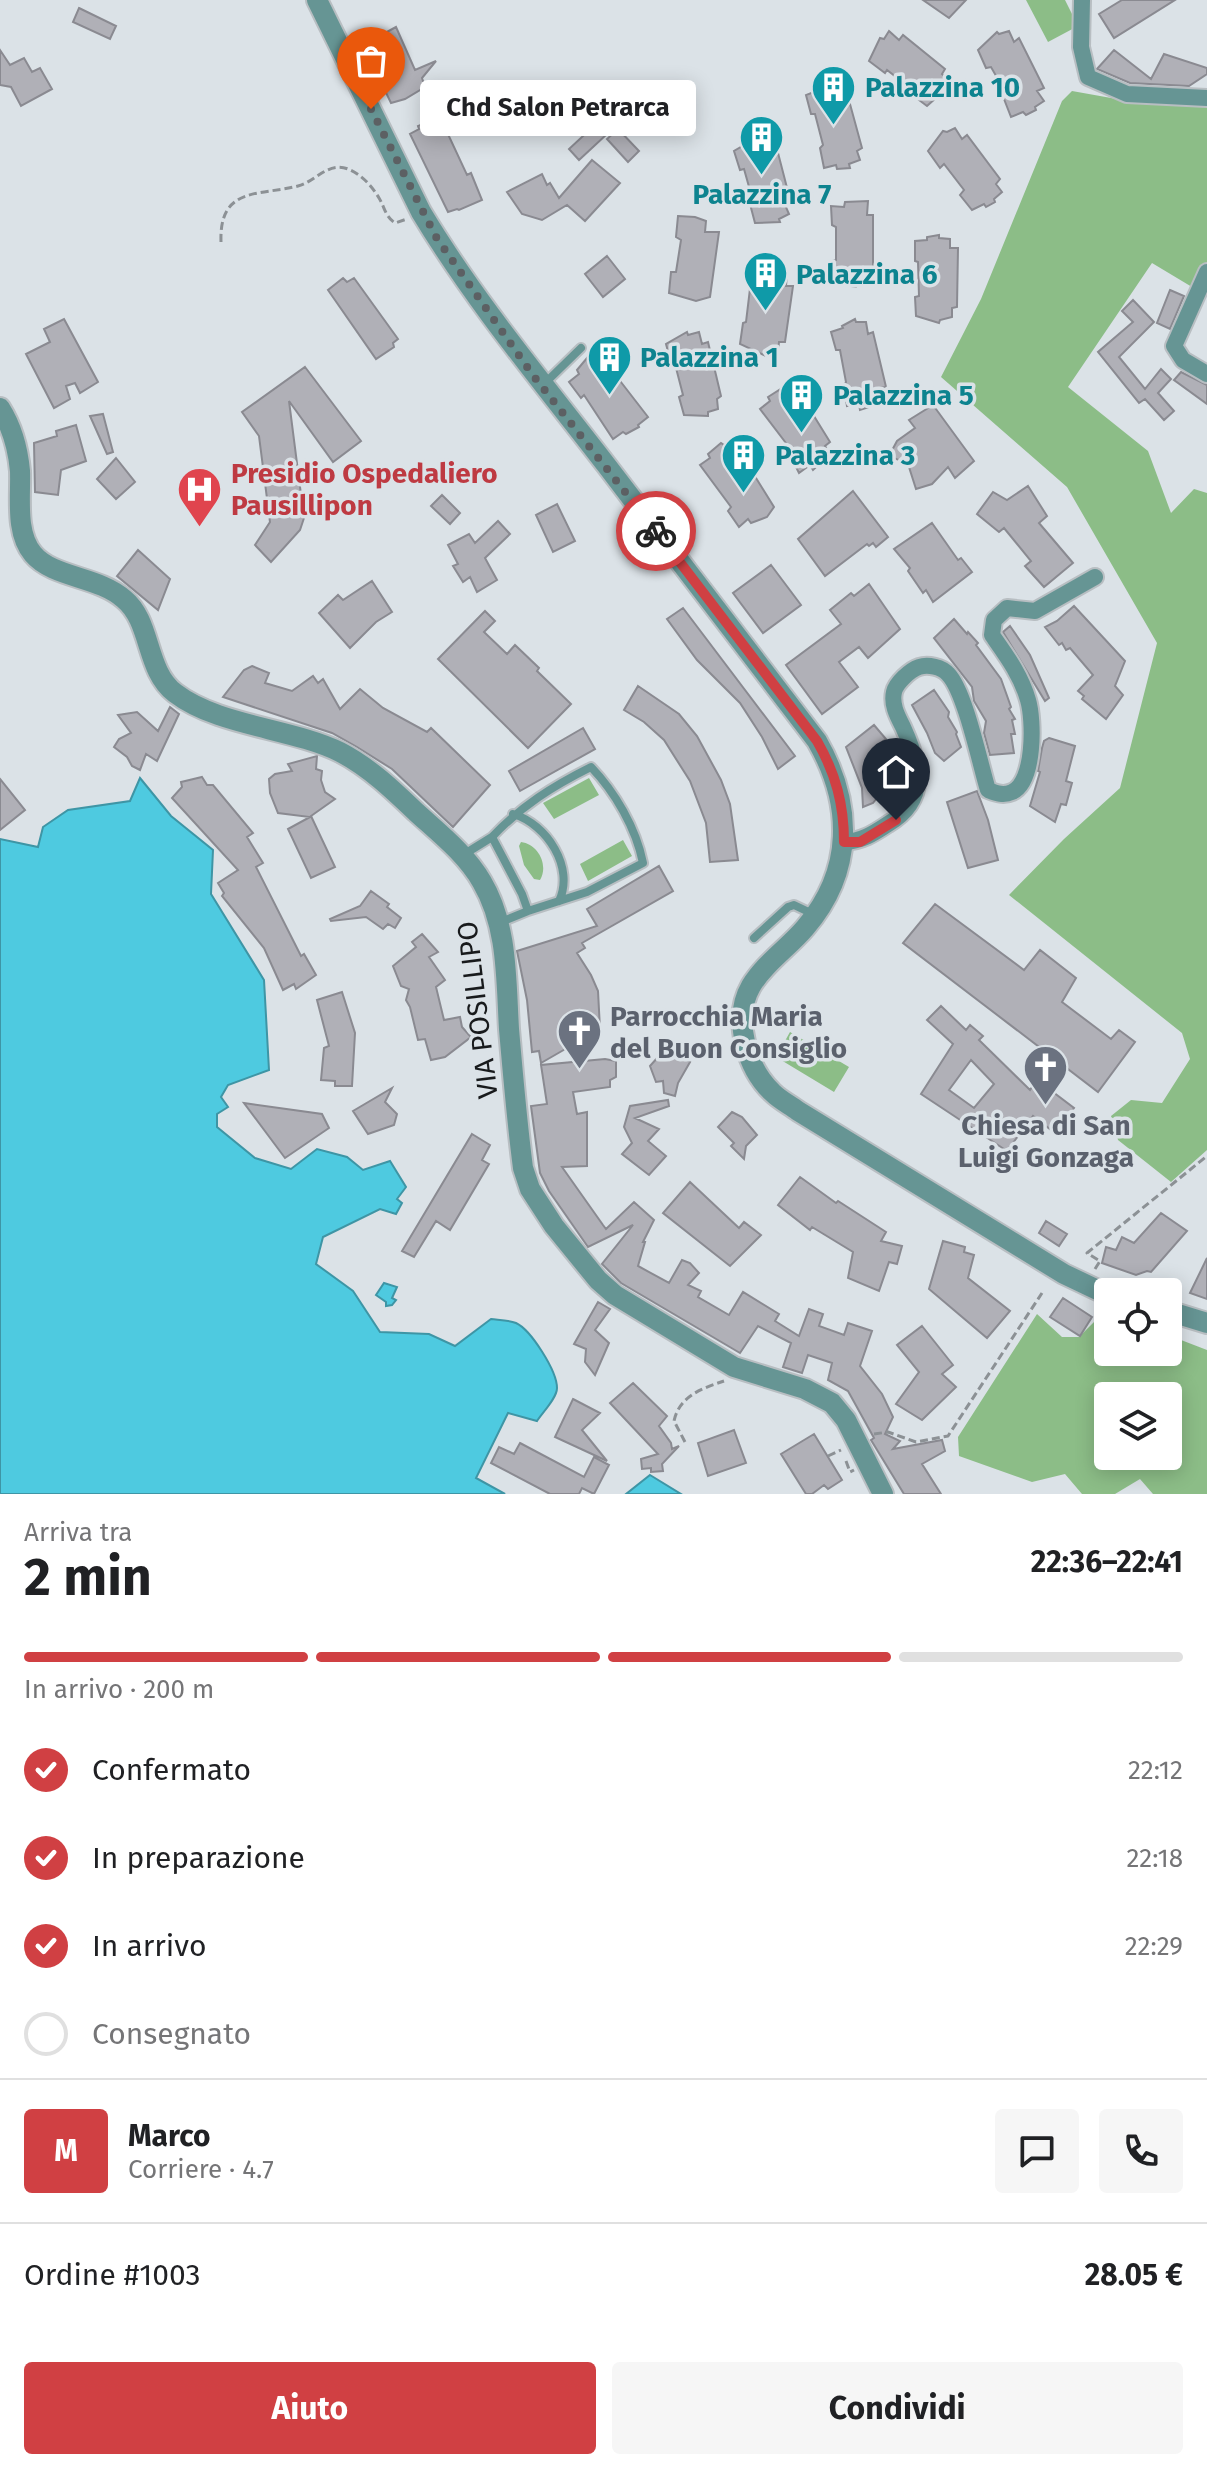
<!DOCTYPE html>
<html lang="it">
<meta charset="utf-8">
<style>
:root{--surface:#fff;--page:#f6f6f6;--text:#202124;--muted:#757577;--line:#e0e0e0;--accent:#d04043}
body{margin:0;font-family:"Fira Sans",sans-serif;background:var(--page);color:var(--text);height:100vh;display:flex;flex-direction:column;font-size:30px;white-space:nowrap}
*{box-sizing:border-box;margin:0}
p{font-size:26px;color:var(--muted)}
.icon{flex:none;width:44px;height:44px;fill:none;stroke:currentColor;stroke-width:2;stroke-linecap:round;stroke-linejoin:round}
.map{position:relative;height:1494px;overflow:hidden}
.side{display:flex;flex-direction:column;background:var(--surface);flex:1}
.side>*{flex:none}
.tools{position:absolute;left:1094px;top:1278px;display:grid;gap:16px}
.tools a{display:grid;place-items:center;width:88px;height:88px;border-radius:8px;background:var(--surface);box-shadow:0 4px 20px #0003;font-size:40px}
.pin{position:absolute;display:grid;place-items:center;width:68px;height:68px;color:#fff;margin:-82px -34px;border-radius:50% 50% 50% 0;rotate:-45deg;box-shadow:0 0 8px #0007}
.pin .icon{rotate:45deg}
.courier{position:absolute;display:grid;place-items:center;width:80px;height:80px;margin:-40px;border:6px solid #d04043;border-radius:50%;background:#fff;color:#222;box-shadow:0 2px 10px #0007}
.bubble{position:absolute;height:56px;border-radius:8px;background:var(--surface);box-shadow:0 4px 20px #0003;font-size:26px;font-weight:700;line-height:56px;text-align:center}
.head em{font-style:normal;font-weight:700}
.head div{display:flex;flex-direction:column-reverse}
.head{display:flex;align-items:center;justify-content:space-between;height:136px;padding:0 24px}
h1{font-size:52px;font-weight:700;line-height:60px}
.bar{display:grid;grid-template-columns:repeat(4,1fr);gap:12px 8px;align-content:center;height:96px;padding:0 24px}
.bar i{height:10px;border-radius:6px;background:var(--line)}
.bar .current{background:var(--accent)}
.bar p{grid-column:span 4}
.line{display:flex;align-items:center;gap:20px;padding:0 24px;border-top:2px solid var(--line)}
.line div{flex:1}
.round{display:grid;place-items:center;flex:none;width:84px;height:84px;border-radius:8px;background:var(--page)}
ol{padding:0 24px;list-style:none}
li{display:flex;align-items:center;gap:24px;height:88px}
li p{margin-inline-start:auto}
li .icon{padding:8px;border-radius:50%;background:var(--accent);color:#fff;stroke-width:4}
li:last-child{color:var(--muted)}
li i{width:44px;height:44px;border:4px solid var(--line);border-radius:50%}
.action{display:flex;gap:16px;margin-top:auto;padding:16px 24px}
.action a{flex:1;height:92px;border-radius:8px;background:var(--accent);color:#fff;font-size:32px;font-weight:700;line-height:92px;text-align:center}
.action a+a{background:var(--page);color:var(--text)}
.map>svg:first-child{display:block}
.green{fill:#8cbd87;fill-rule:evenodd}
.water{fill:#4ecae0;stroke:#3e95a5;stroke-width:2}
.building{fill:#b0b0b7;stroke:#8a8a91;stroke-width:2;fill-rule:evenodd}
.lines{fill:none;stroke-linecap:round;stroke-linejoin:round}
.service-casing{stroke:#b8bec2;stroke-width:12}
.minor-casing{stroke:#b8bec2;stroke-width:20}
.tertiary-casing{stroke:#b8bec2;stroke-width:24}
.path{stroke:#8c9195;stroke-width:3;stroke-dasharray:8 4;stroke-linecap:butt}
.service{stroke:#669594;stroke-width:8}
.minor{stroke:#669594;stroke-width:16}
.tertiary{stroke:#669594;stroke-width:20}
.done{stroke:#5c6063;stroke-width:8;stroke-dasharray:0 14.4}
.route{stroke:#d04043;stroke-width:10}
.labels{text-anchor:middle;stroke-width:7;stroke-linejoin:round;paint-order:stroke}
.culture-label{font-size:28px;font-weight:bold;fill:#0d838f;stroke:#dbe2e7;text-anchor:start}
.health-label{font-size:28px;font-weight:bold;fill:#be3a42;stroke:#dbe2e7;text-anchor:start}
.street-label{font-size:28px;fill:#181a1c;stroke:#dbe2e7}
.worship-label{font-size:28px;font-weight:bold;fill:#5b616d;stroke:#dbe2e7;text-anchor:start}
</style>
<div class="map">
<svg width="1207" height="1494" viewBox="0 0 1207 1494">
<rect width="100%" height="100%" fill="#dbe2e7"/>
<path class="green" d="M1026,0H1065L1078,26L1048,42Z
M1072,91L1128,101L1207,105V262L1192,287L1152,263L1068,387L1148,451L1171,513L1194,489L1207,493V1150L1171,1182L1118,1140L1111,1116L1131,1100L1162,1103L1190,1059L1182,1033L1009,895L1064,839L1120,788L1157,643L1067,487L941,377L981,299L1062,101Z
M589,778L599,795L554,819L543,803Z
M623,840L632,856L588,881L580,864Z
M521,842C538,844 549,865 540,880L534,879L524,865L519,846Z
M790,1032L849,1067L834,1092L776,1057Z
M1037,1314L1062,1337H1079L1100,1316L1108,1318V1352H1168V1335L1207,1350V1494H1153L1140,1479L1115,1494H1082L1065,1474L1032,1482L959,1456L958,1437ZM1108,1396H1168V1456H1108Z"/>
<path class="water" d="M140,778L171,816L213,850L211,894L264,980L269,1070L228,1085L221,1097L228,1107L217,1114V1127L255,1158L291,1169L317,1149L347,1157L363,1170L390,1161L406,1187L397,1199L402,1203L396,1214L380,1209L323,1237L316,1264L353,1291L380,1332L429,1334L455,1346L491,1319C499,1320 509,1320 516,1323C531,1330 557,1371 557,1388C557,1398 543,1412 537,1421L508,1413L476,1478L505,1494H0V839L38,847L43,827L68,810L130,801Z
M384,1283L397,1287L392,1298L396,1300L392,1305L386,1306V1302L376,1295Z
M650,1475L681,1494H626Z"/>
<path class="building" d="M923,0H966L949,18Z
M1122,0H1175L1114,38L1099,14Z
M79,8L116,26L110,39L73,22Z
M396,27L415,70L436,61L422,78L425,87L405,99L391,103L363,45Z
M889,31L899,40L903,35L945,69L942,74L950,81L944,91L946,93L939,99L936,98L927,106L911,94L914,91L887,70L885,73L869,61L880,38L884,39Z
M1009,31L1014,42L1019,38L1044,88L1037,91L1044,101L1035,107L1036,110L1026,115L1023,112L1011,117L1004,99L1007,95L991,67L986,68L978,50L997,32L999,34Z
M0,50L10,65L24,58L32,72L40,68L52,89L21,106L11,87L0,85Z
M1114,50L1151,79L1164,54L1207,68V74L1189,86L1130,83L1097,69Z
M827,82L829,86L839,84L842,95L847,93L862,148L857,151L860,160L849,164L850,168L837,169L836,165L824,168L820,148L823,145L815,114H811L806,95L814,92V90Z
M440,117L467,175L471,173L482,200L459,210L457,209L448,212L410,134L419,129L418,126Z
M596,124L606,135L579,160L569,149Z
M955,128L962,139L967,135L1000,179L996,184L1002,192L994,199L995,202L986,207L984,204L972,210L960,195L964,190L944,164L940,168L928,151L943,131L947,132Z
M618,129L639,151L628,162L607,139Z
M758,137L760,140L768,137L772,151L777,149L785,180L791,204L785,205L789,214L779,219L780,222L755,223L750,204L753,201L744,169L740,170L734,151Z
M592,160L620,183L585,221L567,205L542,220L522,214L507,192L542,174L547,185L550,183L559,198Z
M868,201L867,215H873V270L868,271L869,282L858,284L856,287L845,285L846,281L832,279V261L836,260V227L832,225L831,206L844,207L845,202Z
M678,216L695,217L706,221L705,232H719L710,297L696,301L669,293L671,272H676L681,240L676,237Z
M939,235V238L950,239V248H958L957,307L952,308V317L940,320L939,323L916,316L915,297L919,296L918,262L915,261V241L927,240V237Z
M607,256L625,279L603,297L585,274Z
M767,268L787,274L786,286H793L785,342H779L778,352H767L766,356L740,344L743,323L746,322L752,272H766Z
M343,278L347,282L354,278L398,339L393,343L394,347L376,359L328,290Z
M1170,290L1184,296L1170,329L1157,323Z
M1133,300L1154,322L1119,357L1145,389L1161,369L1171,379L1158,393L1174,411L1164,420L1145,399L1139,403L1098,352L1133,322L1122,311Z
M64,319L98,382L80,393L75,383L66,386L70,399L54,408L26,354L50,342L44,329Z
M855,319L856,322H866L868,334L873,332L886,387L880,388L882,398L872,401V406L860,410L859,404L847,406L844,386L846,382L840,350H836L831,332L843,328L842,326Z
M687,332L688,335L699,332L702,344L708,342L716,375L721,396L717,399L718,409L708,412V416L684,415L679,397L683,395L675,364L671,363L666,344Z
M600,355L648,417L638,425L639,427L626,434L623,432L613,439L584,395L581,398L569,382L579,374L577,370L587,358L589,360Z
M305,367L361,441L333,462L289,401L304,518L300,530L271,562L255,545L270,522L259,436L242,412Z
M1181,372L1207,385V404L1174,380Z
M787,385L795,398L801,395L830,442L825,446L830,454L813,470L810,465L799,473L789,453L792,451L760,409L770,401L768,397Z
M933,405L974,461L955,478L948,467L932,484L916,489L908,464L889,456L897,441L915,428L909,420Z
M103,414L113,452L107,454L90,416Z
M76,425L86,461L61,470L58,495L35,492L34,443L57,436L56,431Z
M733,441L774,507L767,517L751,523L748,519L739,527L728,511L731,507L700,465L710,458L708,454L721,443L724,445Z
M116,458L135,482L116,499L97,479Z
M1028,486L1047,516L1039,523L1073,563L1044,587L1025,566L1031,561L1004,528L999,532L977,514L993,492L1007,500Z
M853,491L888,537L876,547L873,543L869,546L867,544L825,576L798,539Z
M442,495L460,513L450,524L431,506Z
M557,504L575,541L553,552L536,515Z
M498,521L510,534L485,558L497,580L477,592L470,577L463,582L453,566L458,564L448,545L469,534L475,543Z
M932,523L958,560L961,558L972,572L933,602L926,590L923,593L908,571L910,568L894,549Z
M138,550L170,579L158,610L117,576Z
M771,565L801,605L763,633L733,593Z
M372,581L392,612L376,622L350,648L319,613L338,595L343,600Z
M869,584L900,629L868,658L859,647L839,662L858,687L822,714L786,665L841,624L830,610L851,593L854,596Z
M1074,606L1125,661L1115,686L1123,695L1106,719L1082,699L1084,696L1078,691L1093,675L1070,648L1066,650L1062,643L1059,645L1045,627L1057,621Z
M683,608L795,756L778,769L762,737L740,703L697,660L667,619Z
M485,611L495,621L484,632L507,654L515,645L539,668L537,671L571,704L528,748L438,659Z
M954,619L967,634L968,632L978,643L976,645L1001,679L1011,707L1009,709L1015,719L1012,720L1015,734H1011L1014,753L990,755L984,733L986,721L974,701L972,687L934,638Z
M1010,626L1030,655L1049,698L1045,701L1003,632Z
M252,666L269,673L265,683L292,691L313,676L318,683L323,679L340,709L360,689L383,708L427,732L431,728L490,785L453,827L392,769L357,747L332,733L223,697L244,670Z
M638,686L679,714L697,736L721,780L730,804L738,860L710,862L706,823L690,781L664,740L644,722L624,710Z
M934,690L949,712L948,717L957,732L956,734L961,747L944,761L935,753L927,733L912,705Z
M170,707L179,714L157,761L146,754L140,770L132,766L127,757L114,747L119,739L131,733L118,715L137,712L158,731Z
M874,725L886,739L877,745L888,766L893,764L899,776L892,779L873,803L863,807L862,788L846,747Z
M583,728L595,749L520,791L509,771Z
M1049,738L1075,746L1066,781L1072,783L1066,805L1061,804L1055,822L1030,806L1040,772L1038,771L1042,748L1044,741Z
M317,756L316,769L322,771L321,780L325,792L335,799L311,816L335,867L311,878L288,829L310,817L278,813L270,793L269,779L275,774L292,771L288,764Z
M202,777L207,785H213L253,833L247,837L263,863L256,867L301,956L304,954L316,975L296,989L294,984L283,990L264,948L222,896L224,893L218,883L238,870L172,798L182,787L181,782Z
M0,779L25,810L0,830Z
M977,791L988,820L998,860L968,868L947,802Z
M659,866L673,891L582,943L585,948L577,953L591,975L598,991L600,1029L541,1063L539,1051L532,1052L527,1000L517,951L597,926L587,909Z
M371,891L389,904L387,907L401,918L395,928L388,924L383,929L366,917L331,921L330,919L360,906Z
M935,904L1024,970L1040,950L1076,978L1062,1002L1111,1039L1119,1030L1135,1042L1098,1092L903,943Z
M422,934L438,952L429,957L445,980L436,987L444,1020L460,1017L462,1027L471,1037L445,1057L431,1060L425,1039L418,1040L410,1007L406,1000L409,989L401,986L393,966L416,947L412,942Z
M342,992L355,1033L352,1086H335V1081L321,1080L324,1048L329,1046L317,1000Z
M941,1006L966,1030L970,1025L983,1036L979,1040L1030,1090L1037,1080L1074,1108L1055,1133L1033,1116L1007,1151L921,1094L953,1044L927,1020ZM971,1060L994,1084L974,1108L949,1090Z
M666,1048L690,1062L678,1083L675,1096L664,1093L663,1081L656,1082L650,1066Z
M605,1059L616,1061V1077L610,1080V1087L573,1092L577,1114L587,1112V1166L562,1167L603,1225L606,1229L634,1202L654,1220L643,1242H645L638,1266L669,1283L682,1260L690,1263L699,1273L688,1285L701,1291L698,1297L729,1315L743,1292L779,1314L775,1321L799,1336L809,1309L823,1314L819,1326L844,1335L848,1323L872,1331L860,1366L882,1394L893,1417L885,1434L900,1441L893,1449L942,1440L945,1451L922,1464L941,1494H904L871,1440L874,1438L848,1391L828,1380L832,1363L808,1355L802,1373L783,1367L791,1343L758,1326L740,1353L621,1283L602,1264L633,1225L588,1247L549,1191L540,1173L531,1106L547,1104L541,1065Z
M392,1088L385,1102L397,1114L394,1125L368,1134L353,1111Z
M668,1100L669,1106L635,1118L659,1129L648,1141L666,1156L649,1175L622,1154L632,1143L624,1127L630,1106Z
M244,1103L322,1114L329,1128L285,1158Z
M732,1112L742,1117L757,1135L746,1146L744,1159L731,1146L734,1143L718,1127Z
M472,1134L490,1145L482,1160L489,1164L450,1230L436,1221L414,1257L402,1251Z
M800,1177L836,1203L838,1201L886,1232L881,1241L902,1246L897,1264L889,1262L879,1291L848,1278L853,1252L812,1227L810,1230L778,1205Z
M690,1182L739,1228L744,1222L761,1235L730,1266L663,1213Z
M1161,1213L1187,1231L1151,1272L1147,1271L1136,1275L1102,1263L1106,1247L1116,1250L1122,1237L1134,1243Z
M1046,1221L1067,1234L1059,1246L1039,1233Z
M943,1241L965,1247L964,1252L974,1255L968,1278L1010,1311L987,1338L929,1289Z
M1207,1258V1299L1190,1293Z
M1063,1298L1092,1317L1080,1336L1050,1317Z
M598,1302L610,1309L595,1330L609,1343L595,1375L585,1362L586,1349L574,1344Z
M922,1326L953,1365L942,1374L956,1387L922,1420L896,1404L919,1372L897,1345Z
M633,1383L667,1416L659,1426L671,1443L672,1449L679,1446L662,1464L663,1471L651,1472V1468L642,1469L641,1459L658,1454L610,1403Z
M573,1399L600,1413L582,1430L607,1461L555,1437Z
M734,1430L746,1463L708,1476L698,1443Z
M814,1434L842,1480L828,1489L824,1485L812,1494H806L781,1454Z
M520,1443L584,1477L594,1457L609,1465L594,1494L582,1488L579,1494H550L491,1463L499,1447L514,1454Z"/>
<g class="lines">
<defs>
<path id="service" d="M543,385L581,348
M513,814C547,824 575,868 559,901
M492,837C521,806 553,786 591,767C615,792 636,828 643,863L587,892L528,911
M463,855L492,837L522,894L528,911L501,922
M754,938L788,907L794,905L815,915"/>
<path id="minor" d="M1082,0L1081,47L1088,77L1127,94L1207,98
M1207,272L1174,346L1183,360L1207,374
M844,842C862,841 873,834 888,824C929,800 920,764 903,727C898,717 891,705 894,692C896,683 910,670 919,667C928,664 942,667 948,674C965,691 980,764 988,790C996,793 1003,796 1012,792C1035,782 1034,720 1028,700C1021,675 1006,655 992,635L994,620L1007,608L1035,611L1095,577"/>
<path id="tertiary" d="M317,0L421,212C475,302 543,383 607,466C678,558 747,650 817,741C853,804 854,871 805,928C788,948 765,963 751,986C732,1019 747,1069 773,1093C780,1100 790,1105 798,1111L1064,1274L1108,1295
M0,408C12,427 18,449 20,471C21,497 15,533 33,554C53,578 98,576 124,599C152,622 145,670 175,693C218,726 291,728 340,752C369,767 393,790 416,812C439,833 466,854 482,882C508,926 506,980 509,1029C513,1076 517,1122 523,1168L530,1189L554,1226L598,1280L615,1295L734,1367L805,1389L832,1403L846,1420L883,1494
M1168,1311L1207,1323"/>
</defs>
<use href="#service" class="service-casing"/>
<use href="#minor" class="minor-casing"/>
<use href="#tertiary" class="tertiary-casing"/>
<path class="path" d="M221,242C219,186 259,196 298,186C315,182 328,161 348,169C361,174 372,186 379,198C385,208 385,216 395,223L407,219
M1095,1269L1100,1261L1087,1253L1207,1156
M874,1434L888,1432L916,1442L948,1436L1042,1293
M685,1442L674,1421C679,1396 703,1388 724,1381
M828,1456L841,1450
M846,1461L850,1472L854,1470"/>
<use href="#service" class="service"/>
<use href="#minor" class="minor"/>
<use href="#tertiary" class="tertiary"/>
</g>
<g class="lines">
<path class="done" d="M371,109L436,237L532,374L656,531"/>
<path class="route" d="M656,531L817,741C836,774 844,805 844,842H860L896,820"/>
</g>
<defs>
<symbol id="building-pin" viewBox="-11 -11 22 30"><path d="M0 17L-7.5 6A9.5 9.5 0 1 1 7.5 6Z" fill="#0f9aa8" stroke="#dbe2e7"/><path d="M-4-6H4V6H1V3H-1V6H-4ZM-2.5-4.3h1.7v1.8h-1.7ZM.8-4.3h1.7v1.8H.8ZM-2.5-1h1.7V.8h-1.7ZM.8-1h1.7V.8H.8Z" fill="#fff"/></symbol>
<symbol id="hospital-pin" viewBox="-11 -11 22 30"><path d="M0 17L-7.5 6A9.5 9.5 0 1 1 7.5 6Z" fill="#e0444e" stroke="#dbe2e7"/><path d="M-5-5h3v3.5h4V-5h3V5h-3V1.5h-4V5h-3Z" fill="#fff"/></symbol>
<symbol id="church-pin" viewBox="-11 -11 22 30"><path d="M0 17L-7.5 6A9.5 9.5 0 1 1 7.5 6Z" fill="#6b7280" stroke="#dbe2e7"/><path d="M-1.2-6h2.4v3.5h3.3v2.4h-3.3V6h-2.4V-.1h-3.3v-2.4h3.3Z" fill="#fff"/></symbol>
</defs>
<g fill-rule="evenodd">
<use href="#building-pin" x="808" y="62" width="51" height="69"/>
<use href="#building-pin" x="736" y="112" width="51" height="69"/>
<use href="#building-pin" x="740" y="248" width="51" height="69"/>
<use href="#building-pin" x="584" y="332" width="51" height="69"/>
<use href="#building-pin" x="776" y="370" width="51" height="69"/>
<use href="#building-pin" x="718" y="430" width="51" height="69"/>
<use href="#hospital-pin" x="174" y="464" width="51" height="69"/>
<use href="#church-pin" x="554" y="1006" width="51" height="69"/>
<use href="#church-pin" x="1020" y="1042" width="51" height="69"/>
</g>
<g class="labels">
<g class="culture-label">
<text x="865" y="97">Palazzina 10</text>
<text x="762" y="204" text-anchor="middle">Palazzina 7</text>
<text x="796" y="284">Palazzina 6</text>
<text x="640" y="367">Palazzina 1</text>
<text x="833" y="405">Palazzina 5</text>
<text x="775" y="465">Palazzina 3</text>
</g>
<g class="health-label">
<text x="231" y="483">Presidio Ospedaliero<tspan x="231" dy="32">Pausillipon</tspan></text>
</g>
<g class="street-label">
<text transform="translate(477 1010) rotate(-97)" y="10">VIA POSILLIPO</text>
</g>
<g class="worship-label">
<text x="610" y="1026">Parrocchia Maria<tspan x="610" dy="32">del Buon Consiglio</tspan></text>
<text x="1046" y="1135" text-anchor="middle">Chiesa di San<tspan x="1046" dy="32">Luigi Gonzaga</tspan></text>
</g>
</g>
</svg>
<div class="tools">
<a><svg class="icon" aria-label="locate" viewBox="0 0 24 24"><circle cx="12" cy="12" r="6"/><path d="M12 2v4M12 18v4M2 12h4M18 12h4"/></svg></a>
<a><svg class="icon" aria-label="layers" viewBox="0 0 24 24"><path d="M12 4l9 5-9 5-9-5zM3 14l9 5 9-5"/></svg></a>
</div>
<div class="pin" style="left:371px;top:109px;background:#ea580c"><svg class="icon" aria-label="bag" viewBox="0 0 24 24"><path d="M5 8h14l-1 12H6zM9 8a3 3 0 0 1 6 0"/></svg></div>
<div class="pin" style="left:896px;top:820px;background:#1f2937"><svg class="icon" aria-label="home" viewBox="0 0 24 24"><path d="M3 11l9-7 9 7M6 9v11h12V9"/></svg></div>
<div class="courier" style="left:656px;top:531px"><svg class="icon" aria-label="bike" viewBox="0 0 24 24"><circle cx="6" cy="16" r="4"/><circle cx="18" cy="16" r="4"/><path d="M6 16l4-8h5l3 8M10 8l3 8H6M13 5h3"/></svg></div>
<div class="bubble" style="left:420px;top:80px;width:276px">Chd Salon Petrarca</div>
</div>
<section class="side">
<div class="head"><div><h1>2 min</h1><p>Arriva tra</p></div><em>22:36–22:41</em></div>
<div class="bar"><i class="current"></i><i class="current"></i><i class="current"></i><i></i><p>In arrivo · 200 m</p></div>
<ol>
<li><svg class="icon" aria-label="check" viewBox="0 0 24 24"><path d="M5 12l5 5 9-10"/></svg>Confermato<p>22:12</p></li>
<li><svg class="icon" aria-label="check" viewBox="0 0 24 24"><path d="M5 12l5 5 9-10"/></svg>In preparazione<p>22:18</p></li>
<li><svg class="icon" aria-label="check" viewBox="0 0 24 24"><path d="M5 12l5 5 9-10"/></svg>In arrivo<p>22:29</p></li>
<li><i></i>Consegnato</li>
</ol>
<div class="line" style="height:144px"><b class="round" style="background:var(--accent);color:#fff">M</b><div><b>Marco</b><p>Corriere · 4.7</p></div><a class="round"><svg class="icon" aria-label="chat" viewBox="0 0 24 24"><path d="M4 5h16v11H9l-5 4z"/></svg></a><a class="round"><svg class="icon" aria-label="phone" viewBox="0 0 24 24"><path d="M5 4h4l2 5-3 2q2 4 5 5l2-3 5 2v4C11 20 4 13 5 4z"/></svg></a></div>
<div class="line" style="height:104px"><div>Ordine #1003</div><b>28.05 €</b></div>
<div class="action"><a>Aiuto</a><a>Condividi</a></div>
</section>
